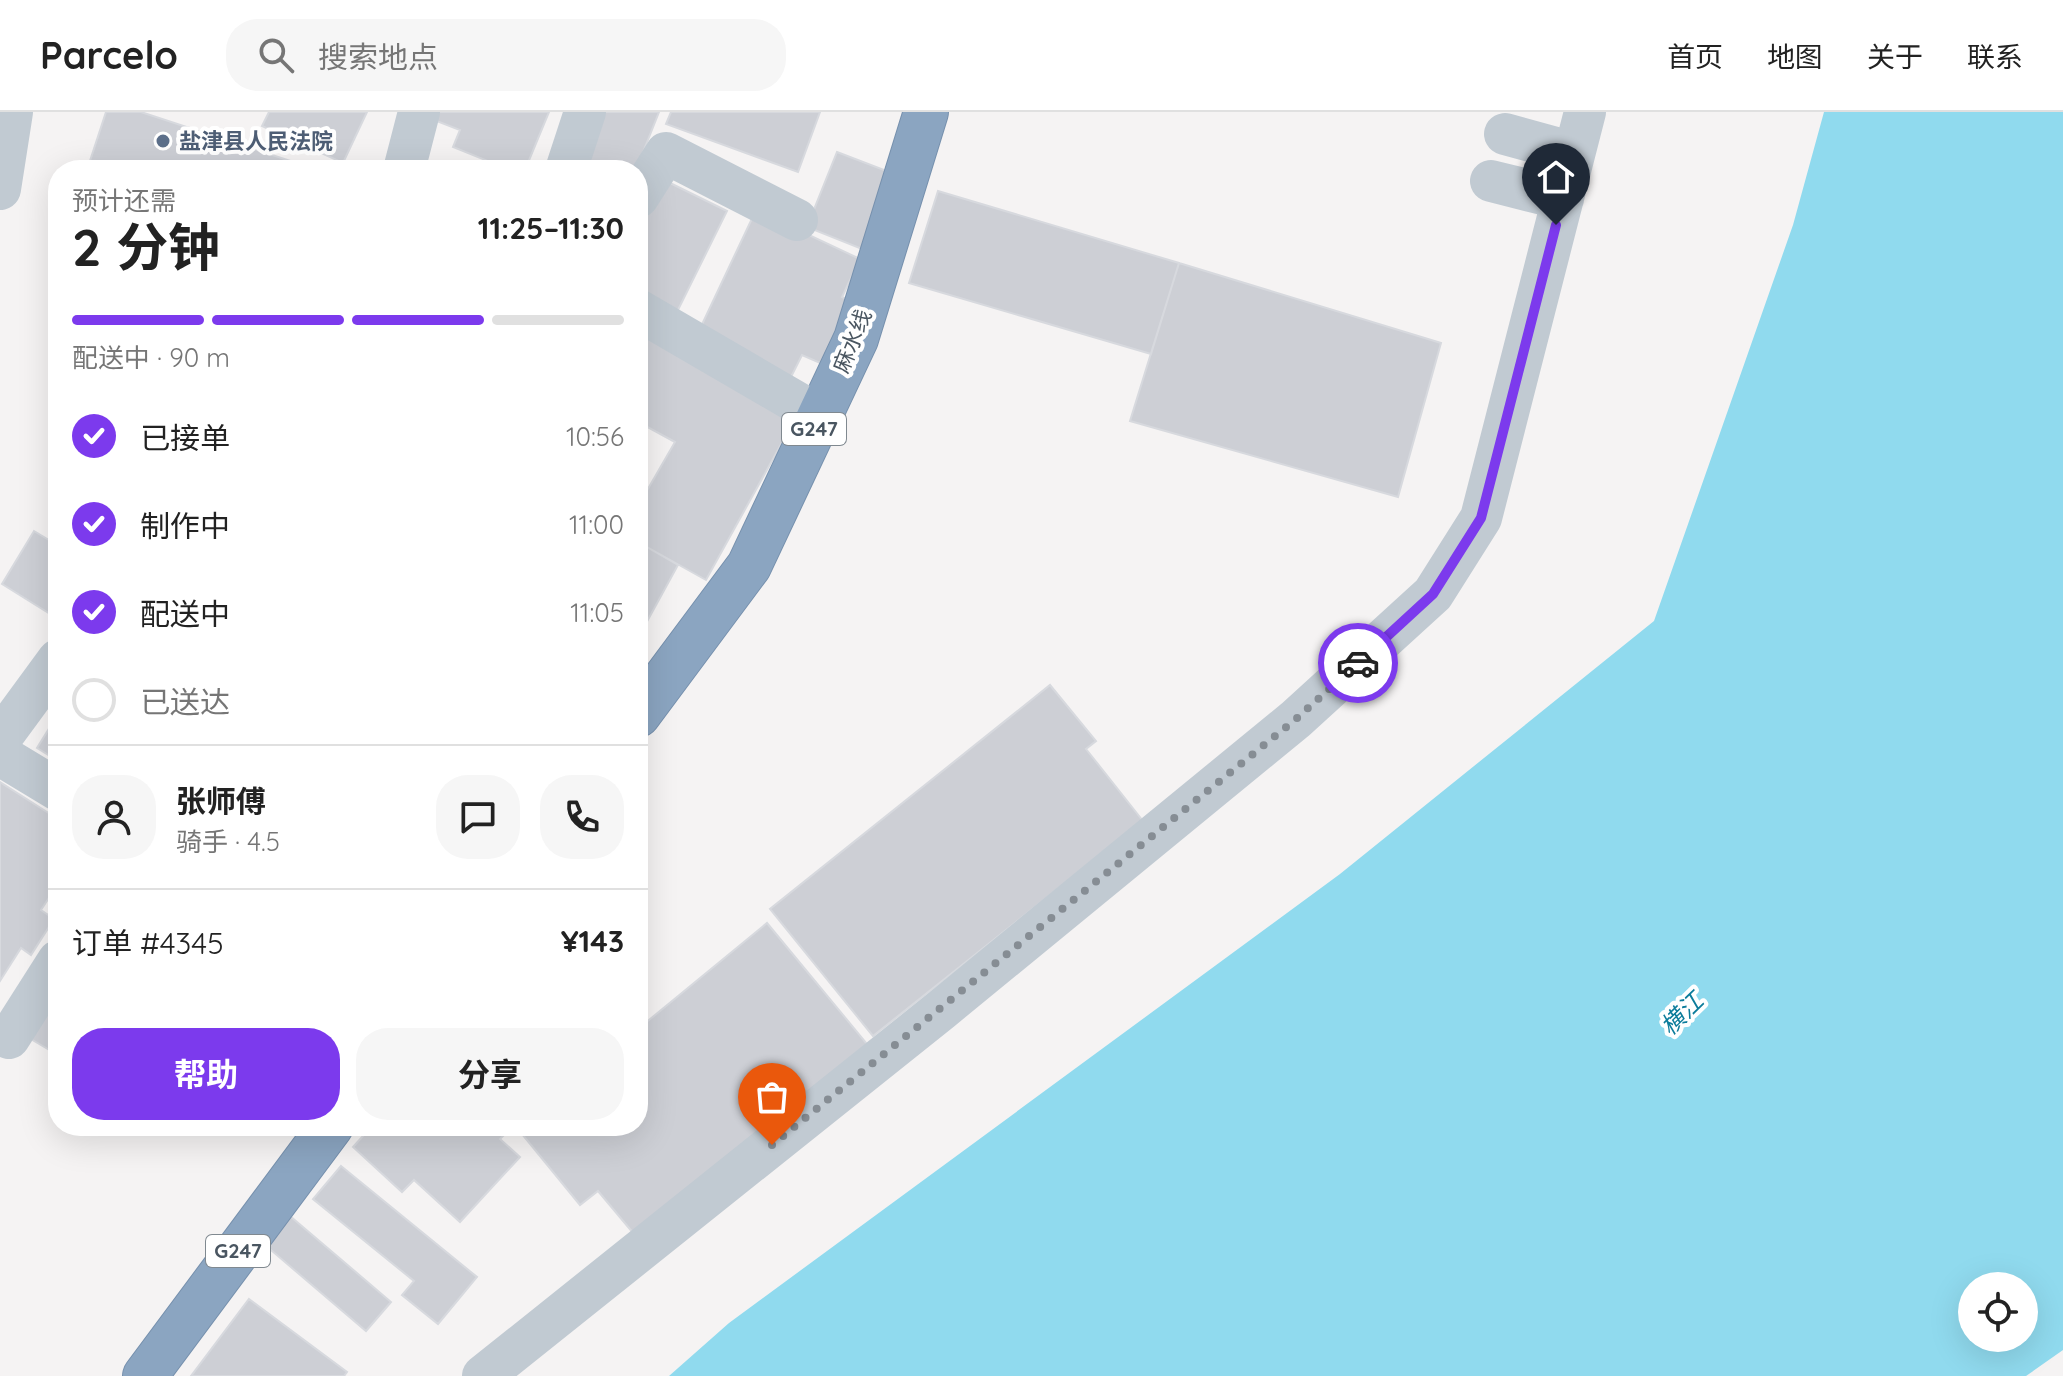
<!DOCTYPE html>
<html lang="zh">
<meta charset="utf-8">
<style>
:root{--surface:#fff;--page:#f6f6f6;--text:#222;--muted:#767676;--line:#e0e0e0;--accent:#7c3aed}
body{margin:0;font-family:Quicksand,"Noto Sans SC",sans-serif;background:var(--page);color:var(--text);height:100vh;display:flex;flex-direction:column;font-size:30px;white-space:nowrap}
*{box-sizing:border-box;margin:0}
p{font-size:26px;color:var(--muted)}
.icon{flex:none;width:44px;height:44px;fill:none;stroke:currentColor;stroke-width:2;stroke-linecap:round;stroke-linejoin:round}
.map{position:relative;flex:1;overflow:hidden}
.sheet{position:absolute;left:48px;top:48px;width:600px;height:976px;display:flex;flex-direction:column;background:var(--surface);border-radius:32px;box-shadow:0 8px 32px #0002}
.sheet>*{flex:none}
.controls{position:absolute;left:1958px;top:1160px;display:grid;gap:16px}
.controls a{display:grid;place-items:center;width:80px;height:80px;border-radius:50%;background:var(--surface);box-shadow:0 8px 32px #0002;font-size:40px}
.pin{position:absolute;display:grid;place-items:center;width:68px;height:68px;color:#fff;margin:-82px -34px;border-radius:50% 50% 50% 0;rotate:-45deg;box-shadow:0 0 8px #0007}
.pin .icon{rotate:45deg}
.courier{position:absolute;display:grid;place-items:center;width:80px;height:80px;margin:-40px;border:6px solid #7c3aed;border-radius:50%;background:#fff;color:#222;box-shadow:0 2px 10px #0007}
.head em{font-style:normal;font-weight:700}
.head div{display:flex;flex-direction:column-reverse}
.head{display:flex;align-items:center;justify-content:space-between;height:136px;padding:0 24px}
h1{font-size:52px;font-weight:700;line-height:60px}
.bar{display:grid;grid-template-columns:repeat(4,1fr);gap:12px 8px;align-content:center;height:96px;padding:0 24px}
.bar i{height:10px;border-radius:6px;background:var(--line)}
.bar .on{background:var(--accent)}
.bar p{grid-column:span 4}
.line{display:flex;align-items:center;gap:20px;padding:0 24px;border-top:2px solid var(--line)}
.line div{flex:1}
.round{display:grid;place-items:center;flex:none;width:84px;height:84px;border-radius:32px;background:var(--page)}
ol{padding:0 24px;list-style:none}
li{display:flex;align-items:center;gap:24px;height:88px}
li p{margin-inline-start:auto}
li .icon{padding:8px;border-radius:50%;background:var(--accent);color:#fff;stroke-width:4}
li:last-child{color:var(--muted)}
li i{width:44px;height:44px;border:4px solid var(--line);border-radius:50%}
.action{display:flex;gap:16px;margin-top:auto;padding:16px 24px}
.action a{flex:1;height:92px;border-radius:32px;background:var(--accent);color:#fff;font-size:32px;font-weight:700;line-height:92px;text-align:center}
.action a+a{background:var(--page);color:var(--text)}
header{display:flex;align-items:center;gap:48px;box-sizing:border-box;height:112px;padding:0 40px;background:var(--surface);border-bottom:2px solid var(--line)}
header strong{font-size:38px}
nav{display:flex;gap:44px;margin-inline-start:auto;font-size:28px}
.search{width:560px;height:72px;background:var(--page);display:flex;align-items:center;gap:20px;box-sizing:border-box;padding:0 28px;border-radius:32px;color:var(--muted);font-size:30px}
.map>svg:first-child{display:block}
.water{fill:#90daee;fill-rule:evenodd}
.building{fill:#cdcfd5;stroke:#d7d9de;stroke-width:2}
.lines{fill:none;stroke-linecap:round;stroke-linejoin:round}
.highway-casing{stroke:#7690ad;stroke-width:46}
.minor{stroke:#c1cad2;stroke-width:42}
.highway{stroke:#8ba5c1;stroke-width:44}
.done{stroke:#868d94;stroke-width:8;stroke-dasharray:0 14.4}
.route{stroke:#7c3aed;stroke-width:10}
.service-dot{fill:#5c6f8a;stroke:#fff;stroke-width:3}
.labels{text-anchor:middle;stroke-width:8;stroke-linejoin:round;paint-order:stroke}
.shield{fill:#fff;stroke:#808990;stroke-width:2}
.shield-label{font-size:20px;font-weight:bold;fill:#4a5661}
.service-label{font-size:22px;font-weight:bold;fill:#4e5e75;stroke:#fff;text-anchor:start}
.street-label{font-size:22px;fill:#4a5661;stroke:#fff}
.water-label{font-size:24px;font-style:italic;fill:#0c7c9b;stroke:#fff}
</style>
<header>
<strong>Parcelo</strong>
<div class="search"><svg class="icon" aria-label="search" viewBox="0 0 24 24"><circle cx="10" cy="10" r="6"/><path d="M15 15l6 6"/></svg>搜索地点</div>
<nav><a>首页</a><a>地图</a><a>关于</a><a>联系</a></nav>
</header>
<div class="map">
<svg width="2063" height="1264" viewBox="0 0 2063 1264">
<rect width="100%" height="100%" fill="#f5f3f3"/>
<path class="water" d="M1824,0H2063V1238L2026,1264H669L729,1211L1340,762L1654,509L1793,113ZM1972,1174H2024V1226H1972Z"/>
<path class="building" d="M106,0H141L318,58H87Z
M269,0H367L343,51L262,14Z
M438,0H549L525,58H510L453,35L460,18L434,8Z
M601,0H659L636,58H579Z
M671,0H820L798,60L666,12Z
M837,40L892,61L862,137L807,115Z
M664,68L727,99L675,204L638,186V120Z
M938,79L1179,151L1151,242L909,171Z
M756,98L860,147L842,185L857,192L827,254L802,243L790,267L697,223Z
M1179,151L1441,231L1398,385L1130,309Z
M638,221L795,307L706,468L638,430V378L645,382L675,330L638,310Z
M34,419L54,431L58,426L55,505L2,472Z
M638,430L678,453L638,526Z
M1050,573L1096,629L1086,637L1143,709L873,924L770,797Z
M58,602V649L37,636Z
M0,670L58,707V772L41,798L54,807L31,843L21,836L0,869Z
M767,811L867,932L634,1122L598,1079L580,1093L517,1016L638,1014V917Z
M58,877V943L29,926Z
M372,1014H513L500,1027L520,1045L460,1110L414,1068L402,1080L353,1035Z
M341,1054L477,1165L438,1212L402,1183L414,1169L313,1087Z
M290,1104L391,1190L366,1219L265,1133Z
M249,1187L347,1260L344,1264H191Z"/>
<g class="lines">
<defs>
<path id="highway" d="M638,603L749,454L856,227L926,0
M145,1264L331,1014"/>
</defs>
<use href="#highway" class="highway-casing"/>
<path class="minor" d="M1505,22L1574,41
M404,58L419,0
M566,58L585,0
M1491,69L1563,87
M0,77L12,0
M638,85L666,41L797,108
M638,198L820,304
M0,627L58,548
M0,643L58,678
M9,926L58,849
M483,1264L941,898L1296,607L1433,482L1481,406L1585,0"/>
<use href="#highway" class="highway"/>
</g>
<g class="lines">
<path class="done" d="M772,1033L1296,607L1358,551"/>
<path class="route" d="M1358,551L1433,482L1481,406L1556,113"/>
</g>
<circle class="service-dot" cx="163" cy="29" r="8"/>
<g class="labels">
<g class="shield">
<rect x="782" y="301" width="64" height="32" rx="6"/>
<rect x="206" y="1123" width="64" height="32" rx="6"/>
</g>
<g class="shield-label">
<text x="814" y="324">G247</text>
<text x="238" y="1146">G247</text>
</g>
<g class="service-label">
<text x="179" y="37">盐津县人民法院</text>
</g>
<g class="street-label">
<text transform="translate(852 229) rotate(-68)" y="8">麻水线</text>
</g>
<g class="water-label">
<text transform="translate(1682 902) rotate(-44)" y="8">横江</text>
</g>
</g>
</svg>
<div class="controls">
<a><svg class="icon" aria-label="locate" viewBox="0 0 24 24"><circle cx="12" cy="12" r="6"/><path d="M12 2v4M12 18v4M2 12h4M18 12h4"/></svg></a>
</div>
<div class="pin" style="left:772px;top:1033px;background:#ea580c"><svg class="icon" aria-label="bag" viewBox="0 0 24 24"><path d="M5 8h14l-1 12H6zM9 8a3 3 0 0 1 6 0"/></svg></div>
<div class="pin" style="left:1556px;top:113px;background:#1f2937"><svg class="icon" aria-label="home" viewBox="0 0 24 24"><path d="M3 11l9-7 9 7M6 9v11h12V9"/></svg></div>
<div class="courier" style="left:1358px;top:551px"><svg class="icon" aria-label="car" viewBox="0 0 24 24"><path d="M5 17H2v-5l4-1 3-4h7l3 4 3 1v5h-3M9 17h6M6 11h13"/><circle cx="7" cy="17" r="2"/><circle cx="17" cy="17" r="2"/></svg></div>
<section class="sheet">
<div class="head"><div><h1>2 分钟</h1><p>预计还需</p></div><em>11:25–11:30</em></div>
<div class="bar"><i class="on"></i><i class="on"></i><i class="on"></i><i></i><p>配送中 · 90 m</p></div>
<ol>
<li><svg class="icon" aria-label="check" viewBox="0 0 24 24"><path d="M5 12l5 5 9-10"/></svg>已接单<p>10:56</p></li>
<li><svg class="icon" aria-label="check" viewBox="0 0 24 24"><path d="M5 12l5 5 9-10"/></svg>制作中<p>11:00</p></li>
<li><svg class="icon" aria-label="check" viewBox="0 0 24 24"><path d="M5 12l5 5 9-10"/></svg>配送中<p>11:05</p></li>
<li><i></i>已送达</li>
</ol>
<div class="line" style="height:144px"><a class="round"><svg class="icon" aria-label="person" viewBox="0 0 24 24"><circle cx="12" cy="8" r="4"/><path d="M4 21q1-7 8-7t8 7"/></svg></a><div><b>张师傅</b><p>骑手 · 4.5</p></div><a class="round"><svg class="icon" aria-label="chat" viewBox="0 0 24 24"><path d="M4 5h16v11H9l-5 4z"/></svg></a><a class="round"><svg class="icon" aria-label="phone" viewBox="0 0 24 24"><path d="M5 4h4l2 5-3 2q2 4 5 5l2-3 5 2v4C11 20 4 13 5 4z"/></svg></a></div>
<div class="line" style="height:104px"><div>订单 #4345</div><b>¥143</b></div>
<div class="action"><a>帮助</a><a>分享</a></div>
</section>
</div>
